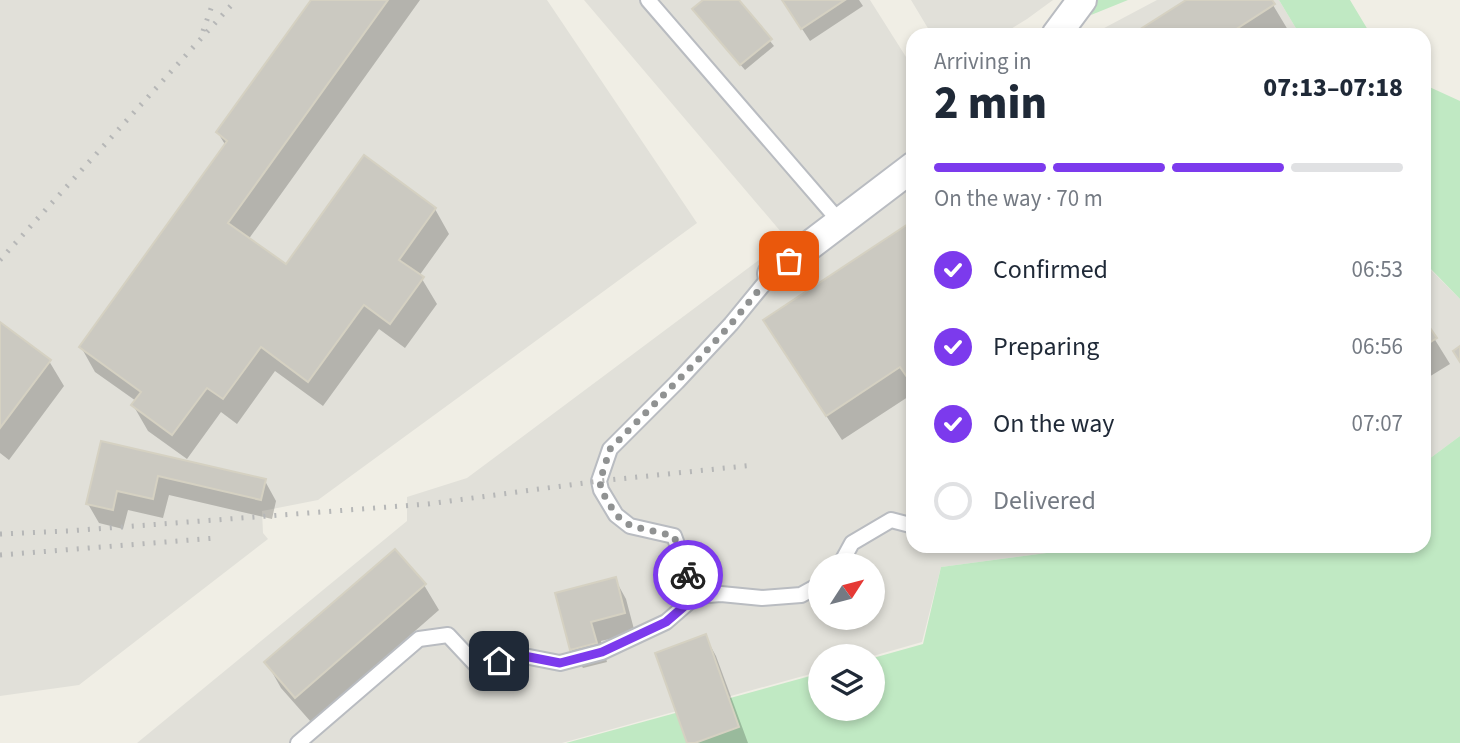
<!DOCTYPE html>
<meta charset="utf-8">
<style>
:root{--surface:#fff;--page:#f6f6f7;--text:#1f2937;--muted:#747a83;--line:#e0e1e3;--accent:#7c3aed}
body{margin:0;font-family:"Source Sans 3",sans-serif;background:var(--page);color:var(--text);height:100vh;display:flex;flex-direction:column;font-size:26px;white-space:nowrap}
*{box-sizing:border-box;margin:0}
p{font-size:23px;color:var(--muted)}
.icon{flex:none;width:38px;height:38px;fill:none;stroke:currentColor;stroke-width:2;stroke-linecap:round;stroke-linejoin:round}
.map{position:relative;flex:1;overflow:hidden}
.sheet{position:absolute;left:906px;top:28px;width:525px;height:525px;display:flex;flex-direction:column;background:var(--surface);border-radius:21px;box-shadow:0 4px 10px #0003}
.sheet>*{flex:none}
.needle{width:46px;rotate:54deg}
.buttons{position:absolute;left:808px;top:553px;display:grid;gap:14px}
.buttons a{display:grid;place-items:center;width:77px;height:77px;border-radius:50%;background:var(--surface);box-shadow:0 4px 10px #0003;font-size:35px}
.pin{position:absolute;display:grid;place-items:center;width:60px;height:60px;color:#fff;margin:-30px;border-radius:14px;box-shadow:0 4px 10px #0006}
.courier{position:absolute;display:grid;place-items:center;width:70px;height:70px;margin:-35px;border:5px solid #7c3aed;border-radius:50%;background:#fff;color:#222;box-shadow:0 2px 9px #0007}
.head em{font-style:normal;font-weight:800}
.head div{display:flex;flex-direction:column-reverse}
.head{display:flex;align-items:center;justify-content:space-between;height:119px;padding:0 28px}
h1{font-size:46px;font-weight:800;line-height:52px}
.bar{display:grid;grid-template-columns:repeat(4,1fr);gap:10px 7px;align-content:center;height:84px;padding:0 28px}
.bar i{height:9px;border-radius:5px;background:var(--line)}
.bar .selected{background:var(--accent)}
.bar p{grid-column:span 4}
ol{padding:0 28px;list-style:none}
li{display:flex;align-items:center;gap:21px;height:77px}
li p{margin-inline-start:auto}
li .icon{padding:7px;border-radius:50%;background:var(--accent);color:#fff;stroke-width:4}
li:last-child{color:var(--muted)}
li i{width:38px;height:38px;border:4px solid var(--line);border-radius:50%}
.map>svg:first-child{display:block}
.industrial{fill:#e1e0d9;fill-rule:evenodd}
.green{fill:#c0e9c3}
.shadow{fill:#0003}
.building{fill:#cbc9c1;stroke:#d5d1c2;stroke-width:2}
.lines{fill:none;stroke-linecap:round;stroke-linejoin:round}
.lane-casing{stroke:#b9bcc1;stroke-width:18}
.street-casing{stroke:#b9bcc1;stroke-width:32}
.lane{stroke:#fff;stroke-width:14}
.street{stroke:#fff;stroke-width:28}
.rail{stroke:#b6b7b7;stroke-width:5;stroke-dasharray:2 9;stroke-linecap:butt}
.done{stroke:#909292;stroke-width:7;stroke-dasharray:0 12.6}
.route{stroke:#7c3aed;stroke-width:9}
</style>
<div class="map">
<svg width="1460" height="743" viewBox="0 0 1460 743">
<rect width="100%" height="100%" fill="#f0eee5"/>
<path class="industrial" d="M0,0H547L697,223L318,500L262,511L263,533L268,539L79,685L0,696Z
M584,0H870L913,68L914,546H1100L941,567L922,642L873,656H821V671L562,743H137L407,521V497L467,478L787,239ZM821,565H873V618H821Z
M911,0H1053L1027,19L1001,35H932Z
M1157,0H1279L1300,35H1091Z
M1424,263L1460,299V436L1425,462Z"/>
<path class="green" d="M1097,0H1128L1091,15Z
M1279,0H1350L1371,35H1300Z
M1425,85L1460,101V299L1425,263Z
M1460,436V743H566L821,673V709H873V658L923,644L941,567L1100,546H1424L1425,462Z"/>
<path class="shadow" d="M314,0H420L248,240L286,267L435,209L449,234L419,276L422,279L437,304L405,348L379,329L323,406L275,371L237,424L221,412L187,459L148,431L133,405L136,401L95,372L81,347L226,146L218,133Z
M706,0H737L774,46L745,70L698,15Z
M783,0H859L863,6L810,41Z
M1189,0H1270L1288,30L1280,35H1134Z
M914,222V393L842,440L780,345Z
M1424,322L1450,364L1424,380Z
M0,324L49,361L64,386L9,460L0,453Z
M102,443L265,481L276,501L272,519L169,495L163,518L128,510L123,529L99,523L88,504Z
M615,579L626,599L635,633L601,641L607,662L583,668L571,649Z
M424,585L439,610L311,722L281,688L267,663Z
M705,636L716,656L748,743H689Z"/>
<path class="building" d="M311,0H388L228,223L286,264L364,155L436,208L399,260L424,277L390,324L364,305L308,382L261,347L223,399L207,388L172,435L131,405L141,392L79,347L227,141L216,132Z
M703,0H739L772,39L740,65L692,9Z
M782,0H845L801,29Z
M1186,0H1272L1275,4L1227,35H1131Z
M914,220V387L900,367L826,416L763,320Z
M1424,319L1437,338L1424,346Z
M0,322L51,360L0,428Z
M1460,346V362L1453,351Z
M101,441L266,479L261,500L158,476L153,499L117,491L113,510L86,504Z
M395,549L426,584L295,698L264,662Z
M616,577L625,613L591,622L597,643L570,650L555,593Z
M706,634L739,727L695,743H687L655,653Z"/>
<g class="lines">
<defs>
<path id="lane" d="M648,0L840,222
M840,565L852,543L891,520L914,526
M696,596L721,594L762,598L801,595L821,584
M298,743L419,639L448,635L478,667L519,655L560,663L602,652L666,622L696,596L674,536L630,526L616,515L601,490L599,481L610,449L677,382L731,324L772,274"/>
<path id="street" d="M1056,35L1082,0
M772,274L914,166"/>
</defs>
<use href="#lane" class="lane-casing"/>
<use href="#street" class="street-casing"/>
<use href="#lane" class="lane"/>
<use href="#street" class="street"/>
<path class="rail" d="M203,31L214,0
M0,260L236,0
M0,534L68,531L428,504L599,481L755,465
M0,555L216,538"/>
</g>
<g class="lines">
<path class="done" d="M688,575L674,536L631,526L616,515L601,490L600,481L610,449L695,363L731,324L772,274L789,261"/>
<path class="route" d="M499,661L519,655L560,663L602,652L666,622L696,596L688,575"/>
</g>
</svg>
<div class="buttons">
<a><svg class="needle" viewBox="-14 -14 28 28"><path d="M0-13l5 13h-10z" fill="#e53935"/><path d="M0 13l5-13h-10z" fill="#747a83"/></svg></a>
<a><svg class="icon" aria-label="layers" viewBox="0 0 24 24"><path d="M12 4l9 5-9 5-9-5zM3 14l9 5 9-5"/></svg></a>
</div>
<div class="pin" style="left:789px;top:261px;background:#ea580c"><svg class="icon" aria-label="bag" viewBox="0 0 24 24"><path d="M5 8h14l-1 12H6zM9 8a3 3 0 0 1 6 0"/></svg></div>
<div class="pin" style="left:499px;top:661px;background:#1f2937"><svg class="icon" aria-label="home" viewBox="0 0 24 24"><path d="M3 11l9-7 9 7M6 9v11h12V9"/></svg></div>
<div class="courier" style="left:688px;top:575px"><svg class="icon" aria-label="bike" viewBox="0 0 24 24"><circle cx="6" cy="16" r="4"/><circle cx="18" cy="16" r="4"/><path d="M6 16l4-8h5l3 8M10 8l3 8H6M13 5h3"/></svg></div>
<section class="sheet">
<div class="head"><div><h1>2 min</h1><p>Arriving in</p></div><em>07:13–07:18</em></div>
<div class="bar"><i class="selected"></i><i class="selected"></i><i class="selected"></i><i></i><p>On the way · 70 m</p></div>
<ol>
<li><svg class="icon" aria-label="check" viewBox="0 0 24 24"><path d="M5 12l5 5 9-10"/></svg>Confirmed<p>06:53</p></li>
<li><svg class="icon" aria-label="check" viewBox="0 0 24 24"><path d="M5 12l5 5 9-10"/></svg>Preparing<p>06:56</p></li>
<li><svg class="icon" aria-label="check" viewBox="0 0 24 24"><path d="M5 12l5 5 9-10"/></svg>On the way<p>07:07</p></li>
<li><i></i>Delivered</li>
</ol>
</section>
</div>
